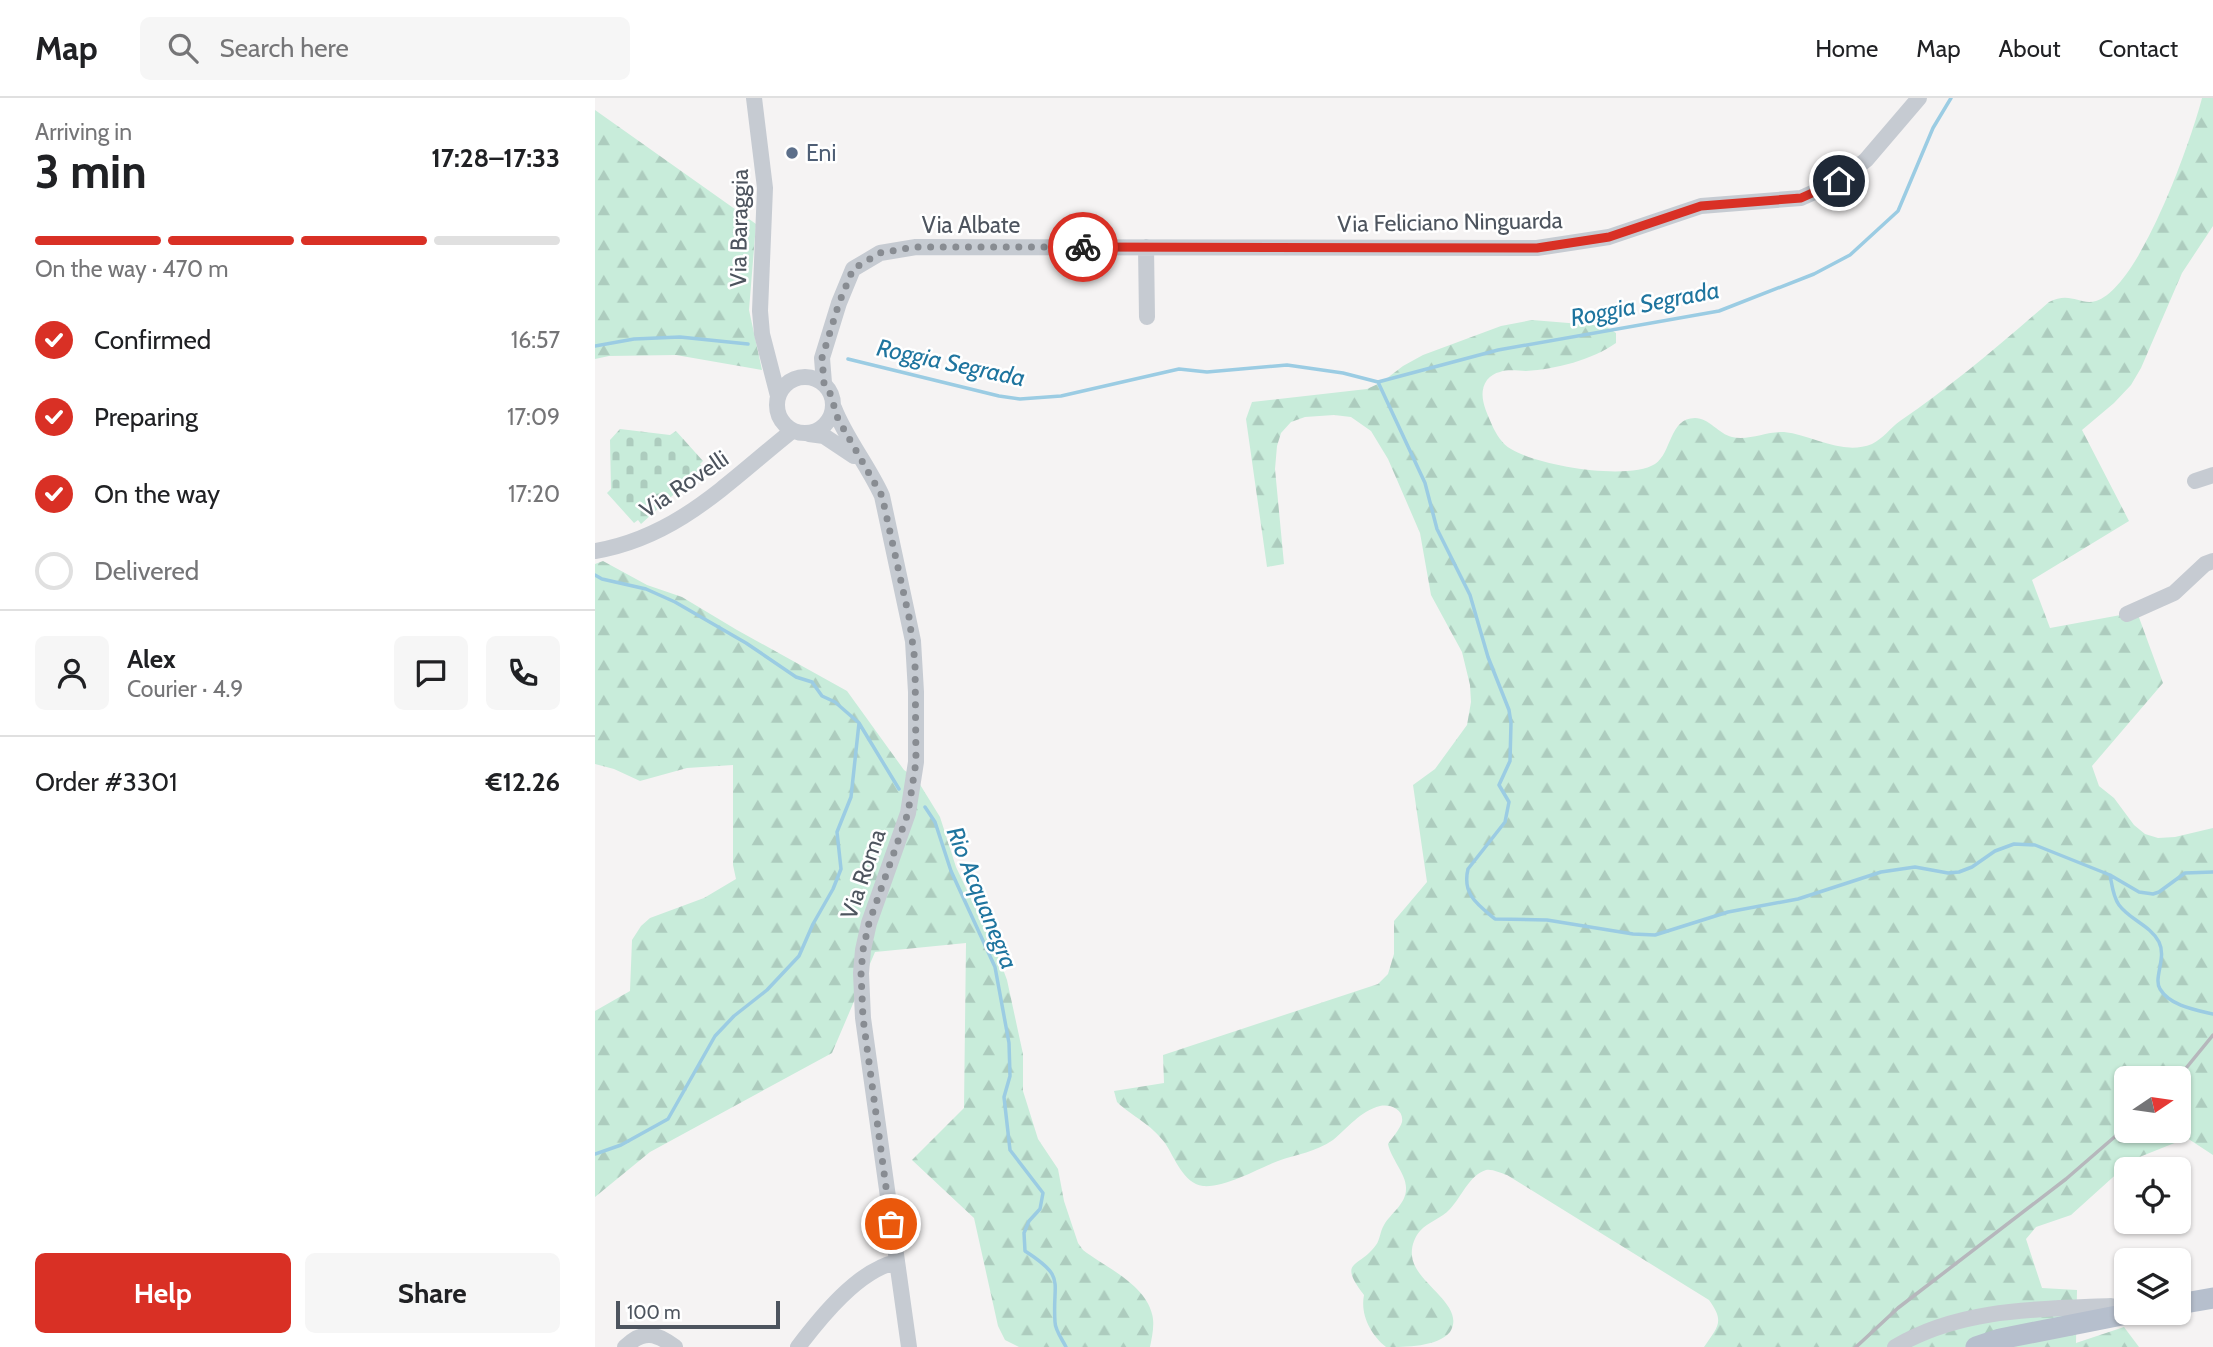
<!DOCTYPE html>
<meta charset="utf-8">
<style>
:root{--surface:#fff;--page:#f6f6f6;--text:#202124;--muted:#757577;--line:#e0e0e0;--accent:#d93025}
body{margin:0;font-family:Cabin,sans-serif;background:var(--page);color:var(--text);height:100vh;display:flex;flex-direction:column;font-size:26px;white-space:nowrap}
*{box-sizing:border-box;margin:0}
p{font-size:23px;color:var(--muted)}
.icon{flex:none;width:38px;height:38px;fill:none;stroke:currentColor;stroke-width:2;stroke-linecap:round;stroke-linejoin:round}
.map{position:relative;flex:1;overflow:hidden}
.sheet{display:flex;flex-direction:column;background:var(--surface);width:595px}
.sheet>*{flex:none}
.needle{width:46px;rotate:77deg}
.tools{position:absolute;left:1519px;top:968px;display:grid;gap:14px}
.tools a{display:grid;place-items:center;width:77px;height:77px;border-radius:10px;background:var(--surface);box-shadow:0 2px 5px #0004;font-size:35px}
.scale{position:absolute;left:21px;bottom:18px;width:164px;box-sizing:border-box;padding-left:7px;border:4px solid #4d545e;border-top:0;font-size:19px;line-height:24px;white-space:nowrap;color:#4d545e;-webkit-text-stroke:5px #fff;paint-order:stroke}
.pin{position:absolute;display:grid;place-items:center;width:60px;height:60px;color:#fff;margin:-30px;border:4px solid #fff;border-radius:50%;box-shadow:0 2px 7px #0007}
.courier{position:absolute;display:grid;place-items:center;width:70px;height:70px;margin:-35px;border:5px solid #d93025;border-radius:50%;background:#fff;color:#222;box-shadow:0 2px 9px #0007}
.headline em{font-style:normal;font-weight:700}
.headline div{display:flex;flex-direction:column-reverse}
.headline{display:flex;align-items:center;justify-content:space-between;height:119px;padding:0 35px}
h1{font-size:46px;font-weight:700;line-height:52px}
.bar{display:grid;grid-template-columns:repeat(4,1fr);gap:10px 7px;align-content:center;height:84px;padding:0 35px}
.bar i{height:9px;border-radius:5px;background:var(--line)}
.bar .active{background:var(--accent)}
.bar p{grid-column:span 4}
.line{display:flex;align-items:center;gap:18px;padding:0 35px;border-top:2px solid var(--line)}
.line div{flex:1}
.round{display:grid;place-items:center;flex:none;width:74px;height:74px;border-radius:10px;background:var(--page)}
ol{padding:0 35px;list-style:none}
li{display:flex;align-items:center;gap:21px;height:77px}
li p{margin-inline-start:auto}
li .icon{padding:7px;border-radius:50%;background:var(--accent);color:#fff;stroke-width:4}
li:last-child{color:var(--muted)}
li i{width:38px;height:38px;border:4px solid var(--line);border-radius:50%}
.button{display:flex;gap:14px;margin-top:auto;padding:14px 35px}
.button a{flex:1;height:80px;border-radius:10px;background:var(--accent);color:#fff;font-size:28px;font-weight:700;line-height:80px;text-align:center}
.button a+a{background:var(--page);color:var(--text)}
header{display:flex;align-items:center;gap:42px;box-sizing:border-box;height:98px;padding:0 35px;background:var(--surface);border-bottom:2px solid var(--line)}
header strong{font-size:33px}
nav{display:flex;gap:38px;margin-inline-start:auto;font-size:24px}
.search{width:490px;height:63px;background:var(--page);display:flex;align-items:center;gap:18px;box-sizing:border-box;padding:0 24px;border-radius:10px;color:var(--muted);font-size:26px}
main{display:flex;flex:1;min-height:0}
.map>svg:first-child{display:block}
.forest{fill:url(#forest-firs);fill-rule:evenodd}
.cemetery{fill:url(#cemetery-stones)}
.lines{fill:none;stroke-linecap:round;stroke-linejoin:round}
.stream{stroke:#9bcce3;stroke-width:3.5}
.minor{stroke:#c6cbd2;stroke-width:16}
.major{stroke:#b6bfcd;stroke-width:21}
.rail{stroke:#b6b7bc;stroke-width:3.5}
.done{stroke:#888c92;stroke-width:7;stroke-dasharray:0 12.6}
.route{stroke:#d93025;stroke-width:9}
.service-dot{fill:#5c6f8a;stroke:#fff;stroke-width:2.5}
.labels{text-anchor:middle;stroke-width:5;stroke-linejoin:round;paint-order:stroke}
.service-label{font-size:23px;fill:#4e5e75;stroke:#fff;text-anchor:start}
.street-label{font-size:23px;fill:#4d545e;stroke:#fff}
.water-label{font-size:24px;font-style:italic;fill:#1f759f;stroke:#fff}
</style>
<header>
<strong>Map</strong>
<div class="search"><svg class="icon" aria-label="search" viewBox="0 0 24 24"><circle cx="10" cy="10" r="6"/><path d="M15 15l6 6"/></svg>Search here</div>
<nav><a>Home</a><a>Map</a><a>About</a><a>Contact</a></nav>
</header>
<main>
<section class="sheet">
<div class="headline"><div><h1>3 min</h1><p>Arriving in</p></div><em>17:28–17:33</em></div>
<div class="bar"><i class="active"></i><i class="active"></i><i class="active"></i><i></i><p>On the way · 470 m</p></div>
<ol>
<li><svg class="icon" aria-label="check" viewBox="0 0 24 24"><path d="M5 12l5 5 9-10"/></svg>Confirmed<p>16:57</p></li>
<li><svg class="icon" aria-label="check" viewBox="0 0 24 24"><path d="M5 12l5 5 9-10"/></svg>Preparing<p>17:09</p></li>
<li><svg class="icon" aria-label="check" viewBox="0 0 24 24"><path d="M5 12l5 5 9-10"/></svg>On the way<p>17:20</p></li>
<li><i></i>Delivered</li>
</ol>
<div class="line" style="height:126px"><a class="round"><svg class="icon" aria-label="person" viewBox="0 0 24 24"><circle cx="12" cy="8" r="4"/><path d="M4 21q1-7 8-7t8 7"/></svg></a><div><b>Alex</b><p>Courier · 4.9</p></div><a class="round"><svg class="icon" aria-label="chat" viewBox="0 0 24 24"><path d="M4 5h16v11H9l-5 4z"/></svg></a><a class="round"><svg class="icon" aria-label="phone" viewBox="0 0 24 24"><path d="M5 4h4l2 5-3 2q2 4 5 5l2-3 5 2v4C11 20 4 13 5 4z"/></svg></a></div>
<div class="line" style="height:91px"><div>Order #3301</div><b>€12.26</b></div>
<div class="button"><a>Help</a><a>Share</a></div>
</section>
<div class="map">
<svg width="1618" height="1249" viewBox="0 0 1618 1249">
<defs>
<pattern id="forest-firs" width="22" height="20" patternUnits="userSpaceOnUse" patternTransform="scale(1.75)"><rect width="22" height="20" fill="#c8ecda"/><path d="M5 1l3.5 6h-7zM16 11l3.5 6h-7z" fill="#adccbe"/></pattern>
<pattern id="cemetery-stones" width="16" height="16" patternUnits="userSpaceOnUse" patternTransform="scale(1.75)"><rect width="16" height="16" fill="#c8ecda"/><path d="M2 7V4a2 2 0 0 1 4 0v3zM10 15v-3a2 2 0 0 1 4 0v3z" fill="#adccbe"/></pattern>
</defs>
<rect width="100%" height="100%" fill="#f5f3f3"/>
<path class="forest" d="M1607,0H1618V128L1587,175L1546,270L1536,287L1519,305L1487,332L1534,423L1437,482L1455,530L1542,514L1568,585L1497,668L1504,688L1519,700L1539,727L1550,736L1563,740L1580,739L1618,730V1057L1592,1040L1537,1062L1476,1117L1441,1129L1431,1141L1447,1190L1482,1192L1481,1245L1529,1229L1544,1249H1109C1123,1228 1130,1224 1114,1202L912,1077C905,1075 898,1071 891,1072C874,1077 866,1100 855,1111C847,1120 833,1124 825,1133C819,1140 816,1149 817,1158C819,1185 872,1207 855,1234C842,1249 811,1249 791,1249C776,1237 765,1217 769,1197C742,1161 764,1171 781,1147C785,1142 785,1133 789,1127C796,1115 811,1106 811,1091C812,1077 796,1061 793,1046C797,1040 805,1031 807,1024C809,1011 795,1006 785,1008C765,1013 753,1030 738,1042C721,1054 702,1056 683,1063C664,1070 630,1090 608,1088C588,1085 580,1060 570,1045C555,1025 539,1020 522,1004L519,993L569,985L568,957L783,886L793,876L799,856V823L832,784L818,687L840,671L872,627L876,604L875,587L867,554L836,497L825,435L793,361L776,333L756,319L739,317L710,319L696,324L686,335L682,348L680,371L689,466L672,469L651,321L657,304L772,291L787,284L808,268L828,257L906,228L937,222L1010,228L1021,235V245C997,262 961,271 931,273C923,273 913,271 905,274C900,275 895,278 892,282C882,296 891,313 897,327C901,336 907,346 916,351C943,368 1033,383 1060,366C1077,355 1074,320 1100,320C1114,320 1124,336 1137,339C1154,343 1172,333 1189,334C1218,337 1247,358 1277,346C1289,340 1295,330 1305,323C1358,287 1406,246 1454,204C1476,193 1485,208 1501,203C1545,189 1596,43 1607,0ZM1531,980H1584V1032H1531Z
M0,12L161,126L154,212L167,272L81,257L14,258L0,261Z
M8,463L52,487L87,499L142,532L252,593L309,672L321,680L345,719L361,769L402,855L412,882L428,956V993L443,1041L463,1071L469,1103L483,1145L488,1152C510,1169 550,1186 557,1216C560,1226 557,1239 555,1249H424L410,1242L403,1228L379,1120L317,1062L369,1010L371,845L280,854L237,955L55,1054L0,1099V913L35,893L37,842L46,828L55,820L109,800L141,781L138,767V667L92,670L45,683L19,671L0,666V466Z"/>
<path class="cemetery" d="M25,331L75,337L81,333L108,363L105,366L108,370L46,426L43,422L39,425L12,395L16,391L15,342Z"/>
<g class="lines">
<path class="stream" d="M0,248L39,241L85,239L153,246
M253,261L404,298L425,301L466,298L584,271L612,274L692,267L748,275L783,284L903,252L1124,213L1219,176L1255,157L1303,113L1338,30L1356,0
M783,284L830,385L842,431L875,497L893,559L914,612L916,625L915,663L904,687L914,704L910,724L873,771C867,796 882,806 900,821L952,822L1038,836L1060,837L1133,814L1203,801L1286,774L1320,769L1353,775L1364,774L1377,769L1400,753L1419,746L1440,747L1515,777L1544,794L1558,796L1564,794L1590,775L1618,774
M0,477L7,481L51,491L80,504L151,545L201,579L217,584L227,598L240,604L264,625L304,691
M330,709L340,724L356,773L400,869L414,945L415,978L409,999L415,1052L448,1095L445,1111L434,1123L429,1135L430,1153C472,1180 457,1182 460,1224C460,1232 467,1241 471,1249
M1515,777C1517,787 1518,799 1524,807C1535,822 1555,827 1564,844C1572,860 1558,880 1565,891C1575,908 1601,912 1618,916
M0,1056L26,1047L73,1021L120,938L139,918L172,892L204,858L218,826L238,791L246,771L242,734L256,699L264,625"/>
<path class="minor" d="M159,0L170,90L165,213L167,236L183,298
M551,149L552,219
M182 307a28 28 0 1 1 56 0a28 28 0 1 1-56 0Z
M229,285L227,260L244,205L258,171L285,155L321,149L942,150L1014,139L1106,108L1206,100L1244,83L1271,62L1324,0
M239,310C251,341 273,367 287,398L318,543L321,594V664L313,715L274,825L268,852L266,875L268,920L314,1249
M214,336L229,338L259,358
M1600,383L1618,377
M0,453C83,439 134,383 197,333
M1532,516L1579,495L1610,466L1618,463
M30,1249C49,1231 61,1235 80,1249
M203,1249C225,1220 264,1171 302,1164
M1300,1249C1365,1210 1443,1211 1516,1208L1531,1213"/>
<path class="major" d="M1584,1206L1618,1200
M1381,1249L1405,1241L1542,1214"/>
<path class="rail" d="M1583,980L1618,937
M1261,1249L1303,1210L1471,1081L1531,1029"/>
</g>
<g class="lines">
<path class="done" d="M296,1126L268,920L266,875L268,852L274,825L313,715L321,664L320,563L314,519L287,398L243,321L234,292L229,285L227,260L244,205L258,171L285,155L320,149H488"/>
<path class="route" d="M488,149L942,150L1014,139L1106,108L1206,100L1244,83"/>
</g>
<circle class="service-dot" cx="197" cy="55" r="7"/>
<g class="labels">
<g class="service-label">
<text x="211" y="63">Eni</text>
</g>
<g class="street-label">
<text transform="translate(855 124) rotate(-1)" y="8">Via Feliciano Ninguarda</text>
<text x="376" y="135">Via Albate</text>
<text transform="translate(144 130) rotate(-89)" y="8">Via Baraggia</text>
<text transform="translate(89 386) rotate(-34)" y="8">Via Rovelli</text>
<text transform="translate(268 776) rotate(-71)" y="8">Via Roma</text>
</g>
<g class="water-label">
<text transform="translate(1050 206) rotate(-11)" y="8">Roggia Segrada</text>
<text transform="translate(356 265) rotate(12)" y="8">Roggia Segrada</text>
<text transform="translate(387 800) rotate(68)" y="8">Rio Acquanegra</text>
</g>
</g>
</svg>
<div class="tools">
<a><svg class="needle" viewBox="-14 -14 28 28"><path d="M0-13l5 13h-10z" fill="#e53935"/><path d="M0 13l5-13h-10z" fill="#757577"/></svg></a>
<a><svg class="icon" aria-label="locate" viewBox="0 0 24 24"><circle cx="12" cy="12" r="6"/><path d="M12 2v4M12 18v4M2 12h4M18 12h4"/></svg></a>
<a><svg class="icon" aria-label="layers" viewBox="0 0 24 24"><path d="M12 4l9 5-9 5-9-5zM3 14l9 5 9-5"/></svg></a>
</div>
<div class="scale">100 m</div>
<div class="pin" style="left:296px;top:1126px;background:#ea580c"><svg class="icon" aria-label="bag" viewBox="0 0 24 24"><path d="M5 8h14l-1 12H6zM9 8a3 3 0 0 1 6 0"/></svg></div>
<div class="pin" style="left:1244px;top:83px;background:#1f2937"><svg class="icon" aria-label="home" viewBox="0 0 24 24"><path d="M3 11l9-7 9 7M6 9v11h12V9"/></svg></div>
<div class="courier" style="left:488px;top:149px"><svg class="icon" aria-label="bike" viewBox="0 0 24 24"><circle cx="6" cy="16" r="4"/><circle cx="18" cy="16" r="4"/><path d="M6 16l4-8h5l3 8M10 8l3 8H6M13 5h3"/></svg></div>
</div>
</main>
